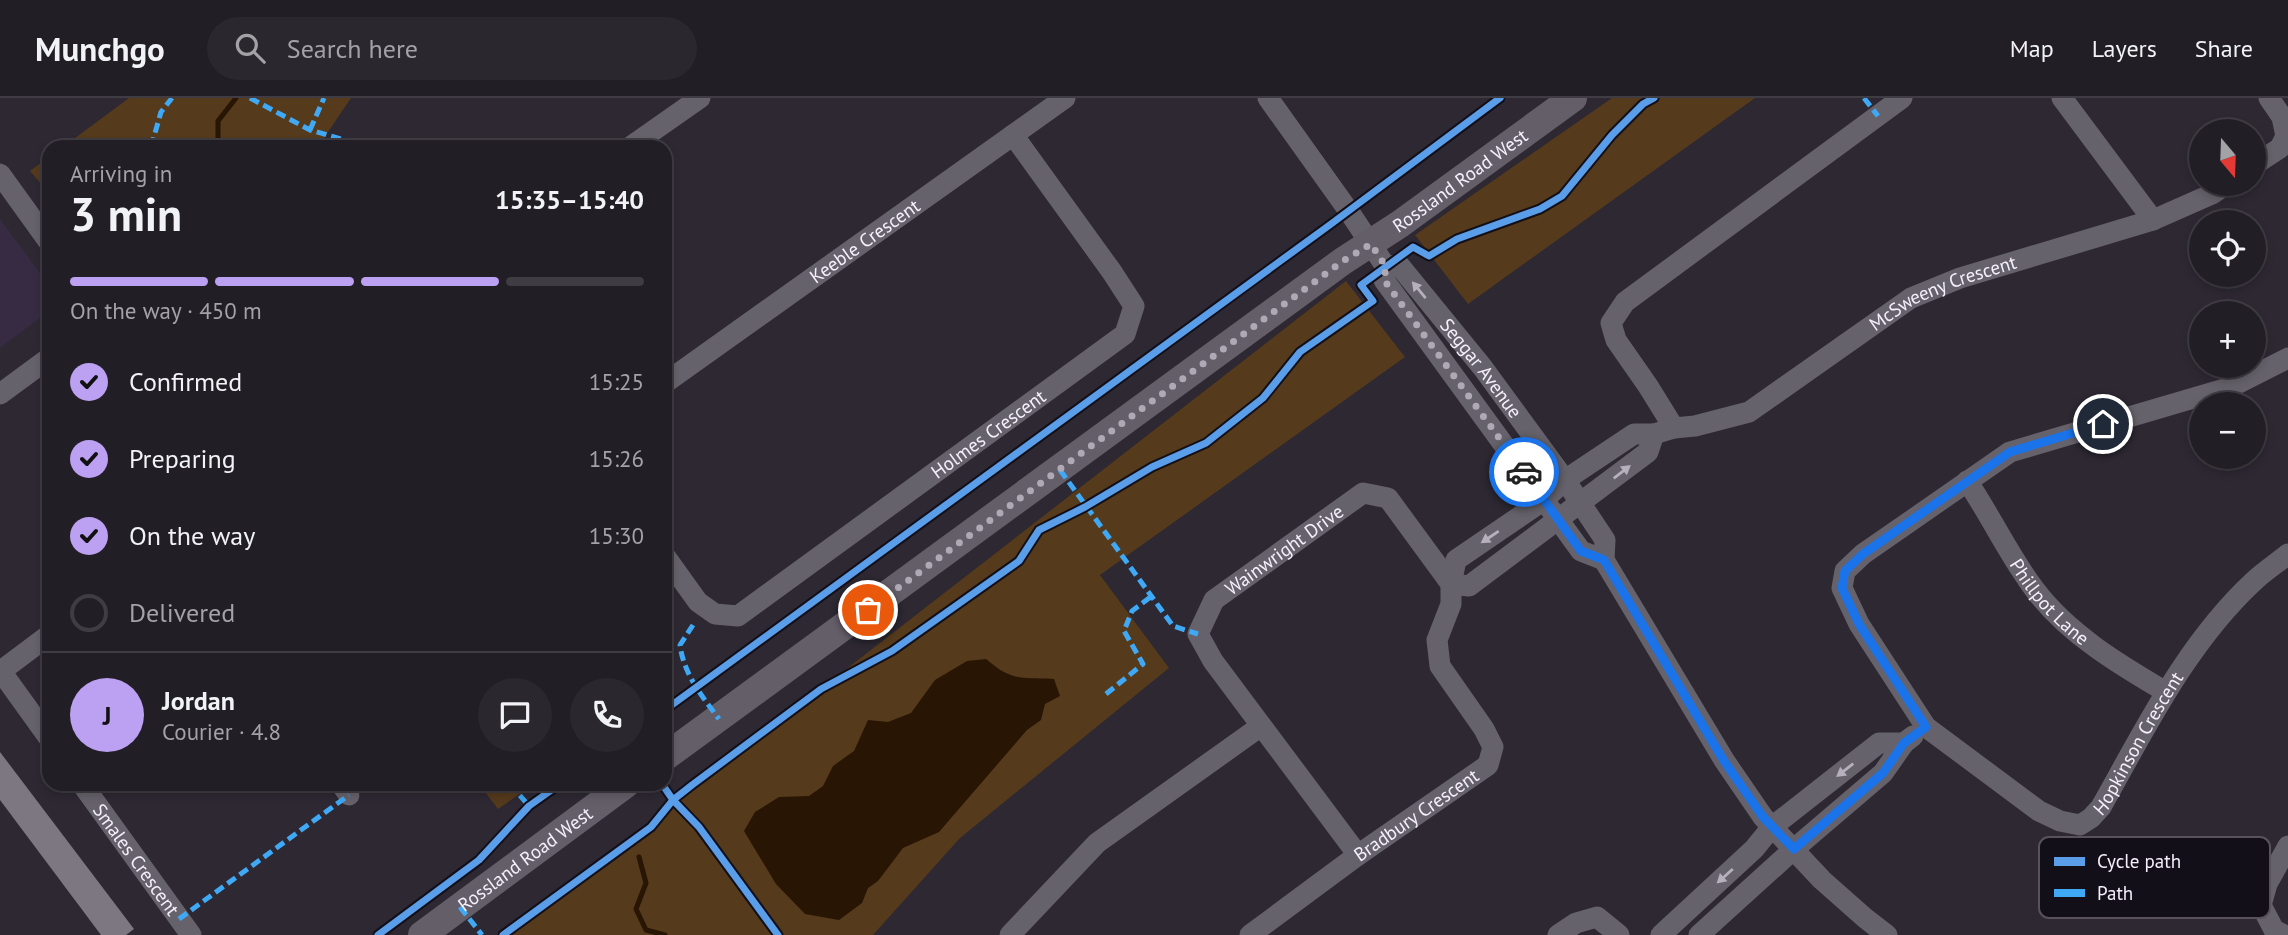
<!DOCTYPE html>
<meta charset="utf-8">
<style>
:root{--surface:#221e26;--page:#2a272e;--text:#f1f3f6;--muted:#a2a2a7;--line:#3f3c43;--accent:#bca0f2}
body{margin:0;font-family:"PT Sans",sans-serif;background:var(--page);color:var(--text);height:100vh;display:flex;flex-direction:column;font-size:26px;white-space:nowrap}
*{box-sizing:border-box;margin:0}
p{font-size:23px;color:var(--muted)}
.icon{flex:none;width:38px;height:38px;fill:none;stroke:currentColor;stroke-width:2;stroke-linecap:round;stroke-linejoin:round}
.map{position:relative;flex:1;overflow:hidden}
.drawer{position:absolute;left:42px;top:42px;width:630px;height:651px;display:flex;flex-direction:column;background:var(--surface);border-radius:21px;box-shadow:0 4px 10px #0003,0 0 0 2px var(--line)}
.drawer>*{flex:none}
.needle{width:46px;rotate:161deg}
.tools{position:absolute;left:2189px;top:21px;display:grid;gap:14px}
.tools a{display:grid;place-items:center;width:77px;height:77px;border-radius:50%;background:var(--surface);box-shadow:0 4px 10px #0003,0 0 0 2px var(--line);font-size:35px}
.pin{position:absolute;display:grid;place-items:center;width:60px;height:60px;color:#fff;margin:-30px;border:4px solid #fff;border-radius:50%;box-shadow:0 2px 7px #0007}
.courier{position:absolute;display:grid;place-items:center;width:70px;height:70px;margin:-35px;border:5px solid #1a73e8;border-radius:50%;background:#fff;color:#222;box-shadow:0 2px 9px #0007}
.summary em{font-style:normal;font-weight:800}
.summary div{display:flex;flex-direction:column-reverse}
.summary{display:flex;align-items:center;justify-content:space-between;height:119px;padding:0 28px}
h1{font-size:46px;font-weight:800;line-height:52px}
.bar{display:grid;grid-template-columns:repeat(4,1fr);gap:10px 7px;align-content:center;height:84px;padding:0 28px}
.bar i{height:9px;border-radius:5px;background:var(--line)}
.bar .selected{background:var(--accent)}
.bar p{grid-column:span 4}
.line{display:flex;align-items:center;gap:18px;padding:0 28px;border-top:2px solid var(--line)}
.line div{flex:1}
.round{display:grid;place-items:center;flex:none;width:74px;height:74px;border-radius:37px;background:var(--page)}
ol{padding:0 28px;list-style:none}
li{display:flex;align-items:center;gap:21px;height:77px}
li p{margin-inline-start:auto}
li .icon{padding:7px;border-radius:50%;background:var(--accent);color:#111;stroke-width:4}
li:last-child{color:var(--muted)}
li i{width:38px;height:38px;border:4px solid var(--line);border-radius:50%}
header{display:flex;align-items:center;gap:42px;box-sizing:border-box;height:98px;padding:0 35px;background:var(--surface);border-bottom:2px solid var(--line)}
header strong{font-size:33px}
nav{display:flex;gap:38px;margin-inline-start:auto;font-size:24px}
.search{width:490px;height:63px;background:var(--page);display:flex;align-items:center;gap:18px;box-sizing:border-box;padding:0 24px;border-radius:38px;color:var(--muted);font-size:26px}
.map>svg:first-child{display:block}
.built{fill:#372b43}
.green{fill:#553a1c}
.water{fill:#281504}
.lines{fill:none;stroke-linecap:round;stroke-linejoin:round}
.stream{stroke:#281504;stroke-width:5}
.building{fill:#7c7781}
.minor{stroke:#66626b;stroke-width:21}
.major{stroke:#645e69;stroke-width:28}
.quiet{stroke:#3fa9f5;stroke-width:5;stroke-dasharray:10 5;stroke-linecap:butt}
.cycleway-casing{stroke:#130f18;stroke-width:11}
.cycleway{stroke:#5a9eea;stroke-width:7}
.oneway{fill:#b5b0bb}
.done{stroke:#afa9b5;stroke-width:7;stroke-dasharray:0 12.6}
.route{stroke:#1a73e8;stroke-width:9}
.labels{text-anchor:middle;stroke-width:7;stroke-linejoin:round;paint-order:stroke}
.street-label{font-size:19px;fill:#f5effc;stroke:#130f18}
.key{fill:#130f18;stroke:#57525c;stroke-width:2}
.key-label{font-size:19px;fill:#f5effc}
</style>
<header>
<strong>Munchgo</strong>
<div class="search"><svg class="icon" aria-label="search" viewBox="0 0 24 24"><circle cx="10" cy="10" r="6"/><path d="M15 15l6 6"/></svg>Search here</div>
<nav><a>Map</a><a>Layers</a><a>Share</a></nav>
</header>
<div class="map">
<svg width="2288" height="837" viewBox="0 0 2288 837">
<rect width="100%" height="100%" fill="#2d2832"/>
<path class="built" d="M0,121L49,187V213L0,250Z"/>
<path class="green" d="M129,0H351L318,49H63Z
M1612,0H1755L1468,206L1415,137Z
M49,59V95L30,73Z
M1346,183L1405,259L1100,477L1169,570L960,740L873,837H504Z
M479,686H534L498,711Z"/>
<path class="water" d="M986,561C1013,584 1020,579 1054,581L1060,598L1045,606L1041,622L1027,632L939,734L903,750L878,783L868,790L862,805L839,822L805,816L776,786L744,733L755,714L779,699L809,698L823,688L833,668L854,653L868,622L888,624L911,615L935,582L967,563Z"/>
<g class="lines">
<path class="stream" d="M218,49V23L236,0
M639,759L646,785L636,811L646,832L665,837"/>
</g>
<path class="building" d="M0,654L134,831L126,837H101L0,702Z"/>
<g class="lines">
<g class="minor">
<path d="M1268,0L1348,112L1386,169L1384,182L1581,453L1604,462"/>
<path d="M2062,0L2153,122"/>
<path d="M630,49L700,0"/>
<path d="M2254,67L2280,50L2286,38L2282,19L2269,0"/>
<path d="M0,76L49,144"/>
<path id="s1" d="M1386,169L1399,167L1483,270L1565,382L1605,442L1604,462L1724,662L1763,719L1822,782L1865,820L1887,837"/>
<path id="s2" d="M2288,260L2231,289L2010,354L1863,456L1845,473L1842,490L1859,526L1926,629L2039,713L2060,723L2080,727L2091,720L2101,709C2145,631 2187,545 2254,483C2265,473 2277,465 2288,456"/>
<path id="s3" d="M665,285L1065,0"/>
<path d="M0,296L49,260"/>
<path d="M1674,330L1648,288L1616,242L1611,225L1625,204L1902,0"/>
<path id="s4" d="M1967,383C1991,418 2009,458 2035,492C2068,536 2120,567 2166,594"/>
<path id="s5" d="M665,458L698,504L715,516L738,518L1125,236L1134,208L1112,174L1013,37"/>
<path d="M1451,486L1469,488L1648,354L1654,336"/>
<path d="M0,572L49,640"/>
<path d="M1,573L49,537"/>
<path id="s6" d="M82,686L191,837"/>
<path d="M341,686L349,697"/>
<path id="s7" d="M1358,757L1213,563L1198,536L1214,502L1363,395L1388,400L1451,486"/>
<path d="M1010,837L1097,745L1261,628"/>
<path id="s8" d="M1250,837L1358,757L1488,667L1493,649L1484,631L1440,568L1437,542L1451,506V486L1456,462L1544,402L1565,382L1634,336H1654L1674,330L1695,328L1749,314L1911,200L1960,180L2153,122L2212,96L2227,86"/>
<path d="M1558,837L1576,825L1597,819L1619,837"/>
<path d="M1661,837L1754,751L1772,729L1879,645H1904"/>
<path d="M1699,837L1794,751L1883,675L1904,645L1913,638"/>
<path d="M2284,837L2274,832L2261,807L2267,786L2288,748"/>
</g>
<g class="major">
<path id="s9" d="M665,659L1343,163L1400,126L1573,0"/>
<path id="s10" d="M422,837L626,686"/>
</g>
<path class="quiet" d="M250,0L310,32L369,49
M1864,0L1878,18
M310,32L324,0
M151,49L161,14L172,0
M47,141L49,140
M1060,372L1173,528L1198,536
M693,527L680,547C684,577 702,598 719,621
M1106,596L1143,566L1124,533L1132,513L1152,498
M510,686L529,708
M460,809L482,837
M179,821L349,697"/>
<defs>
<path id="cycleway" d="M665,612L1331,126L1500,0
M662,686L673,702L699,729L778,837
M378,837L479,762L529,708L560,686
M503,837L651,729L673,702L692,687L821,591L892,553L1019,463L1039,432L1085,409L1152,369L1206,345L1263,300L1300,254L1373,203L1361,187L1413,149L1429,158L1457,141L1540,111L1562,98L1612,37L1643,6L1654,0"/>
</defs>
<use href="#cycleway" class="cycleway-casing"/>
<use href="#cycleway" class="cycleway"/>
</g>
<defs><path id="oneway-solid" d="M-6-.8H1V-3.2L6.5 0L1 3.2V.8H-6Z" transform="scale(1.75)"/></defs>
<g class="oneway">
<use href="#oneway-solid" transform="translate(1419 192) rotate(-129)"/>
<use href="#oneway-solid" transform="translate(1622 374) rotate(-38)"/>
<use href="#oneway-solid" transform="translate(1490 439) rotate(146)"/>
<use href="#oneway-solid" transform="translate(1845 672) rotate(142)"/>
<use href="#oneway-solid" transform="translate(1725 778) rotate(138)"/>
</g>
<g class="lines">
<path class="done" d="M868,512L1343,163L1371,146L1386,169L1384,182L1524,374"/>
<path class="route" d="M1524,374L1581,453L1604,462L1724,663L1763,719L1794,751L1883,675L1904,645L1926,629L1859,526L1842,490L1845,473L1863,456L2010,354L2103,326"/>
</g>
<g class="labels">
<g class="street-label">
<text dy="7" stroke="none"><textPath href="#s9" startOffset="982">Rossland Road West</textPath></text>
<text dy="7" stroke="none"><textPath href="#s3" startOffset="245">Keeble Crescent</textPath></text>
<text dy="7" stroke="none"><textPath href="#s8" startOffset="1083">McSweeny Crescent</textPath></text>
<text dy="7" stroke="none"><textPath href="#s1" startOffset="145">Seggar Avenue</textPath></text>
<text dy="7" stroke="none"><textPath href="#s5" startOffset="410">Holmes Crescent</textPath></text>
<text dy="7" stroke="none"><textPath href="#s7" startOffset="397">Wainwright Drive</textPath></text>
<text dy="7" stroke="none"><textPath href="#s4" startOffset="147">Phillpot Lane</textPath></text>
<text dy="7" stroke="none"><textPath href="#s2" startOffset="964">Hopkinson Crescent</textPath></text>
<text dy="7" stroke="none"><textPath href="#s8" startOffset="205">Bradbury Crescent</textPath></text>
<text dy="7" stroke="none"><textPath href="#s10" startOffset="128">Rossland Road West</textPath></text>
<text dy="7" stroke="none"><textPath href="#s6" startOffset="93">Smales Crescent</textPath></text>
</g>
</g>
<rect x="2039" y="739" width="231" height="81" rx="10" class="key"/>
<rect x="2054" y="759" width="31" height="9" fill="#5a9eea"/>
<rect x="2054" y="791" width="31" height="8" fill="#3fa9f5"/>
<g class="key-label">
<text x="2097" y="770">Cycle path</text>
<text x="2097" y="802">Path</text>
</g>
</svg>
<div class="tools">
<a><svg class="needle" viewBox="-14 -14 28 28"><path d="M0-13l5 13h-10z" fill="#e53935"/><path d="M0 13l5-13h-10z" fill="#a2a2a7"/></svg></a>
<a><svg class="icon" aria-label="locate" viewBox="0 0 24 24"><circle cx="12" cy="12" r="6"/><path d="M12 2v4M12 18v4M2 12h4M18 12h4"/></svg></a>
<a>+</a>
<a>−</a>
</div>
<div class="pin" style="left:868px;top:512px;background:#ea580c"><svg class="icon" aria-label="bag" viewBox="0 0 24 24"><path d="M5 8h14l-1 12H6zM9 8a3 3 0 0 1 6 0"/></svg></div>
<div class="pin" style="left:2103px;top:326px;background:#1f2937"><svg class="icon" aria-label="home" viewBox="0 0 24 24"><path d="M3 11l9-7 9 7M6 9v11h12V9"/></svg></div>
<div class="courier" style="left:1524px;top:374px"><svg class="icon" aria-label="car" viewBox="0 0 24 24"><path d="M5 17H2v-5l4-1 3-4h7l3 4 3 1v5h-3M9 17h6M6 11h13"/><circle cx="7" cy="17" r="2"/><circle cx="17" cy="17" r="2"/></svg></div>
<section class="drawer">
<div class="summary"><div><h1>3 min</h1><p>Arriving in</p></div><em>15:35–15:40</em></div>
<div class="bar"><i class="selected"></i><i class="selected"></i><i class="selected"></i><i></i><p>On the way · 450 m</p></div>
<ol>
<li><svg class="icon" aria-label="check" viewBox="0 0 24 24"><path d="M5 12l5 5 9-10"/></svg>Confirmed<p>15:25</p></li>
<li><svg class="icon" aria-label="check" viewBox="0 0 24 24"><path d="M5 12l5 5 9-10"/></svg>Preparing<p>15:26</p></li>
<li><svg class="icon" aria-label="check" viewBox="0 0 24 24"><path d="M5 12l5 5 9-10"/></svg>On the way<p>15:30</p></li>
<li><i></i>Delivered</li>
</ol>
<div class="line" style="height:126px"><b class="round" style="background:var(--accent);color:#111">J</b><div><b>Jordan</b><p>Courier · 4.8</p></div><a class="round"><svg class="icon" aria-label="chat" viewBox="0 0 24 24"><path d="M4 5h16v11H9l-5 4z"/></svg></a><a class="round"><svg class="icon" aria-label="phone" viewBox="0 0 24 24"><path d="M5 4h4l2 5-3 2q2 4 5 5l2-3 5 2v4C11 20 4 13 5 4z"/></svg></a></div>
</section>
</div>
